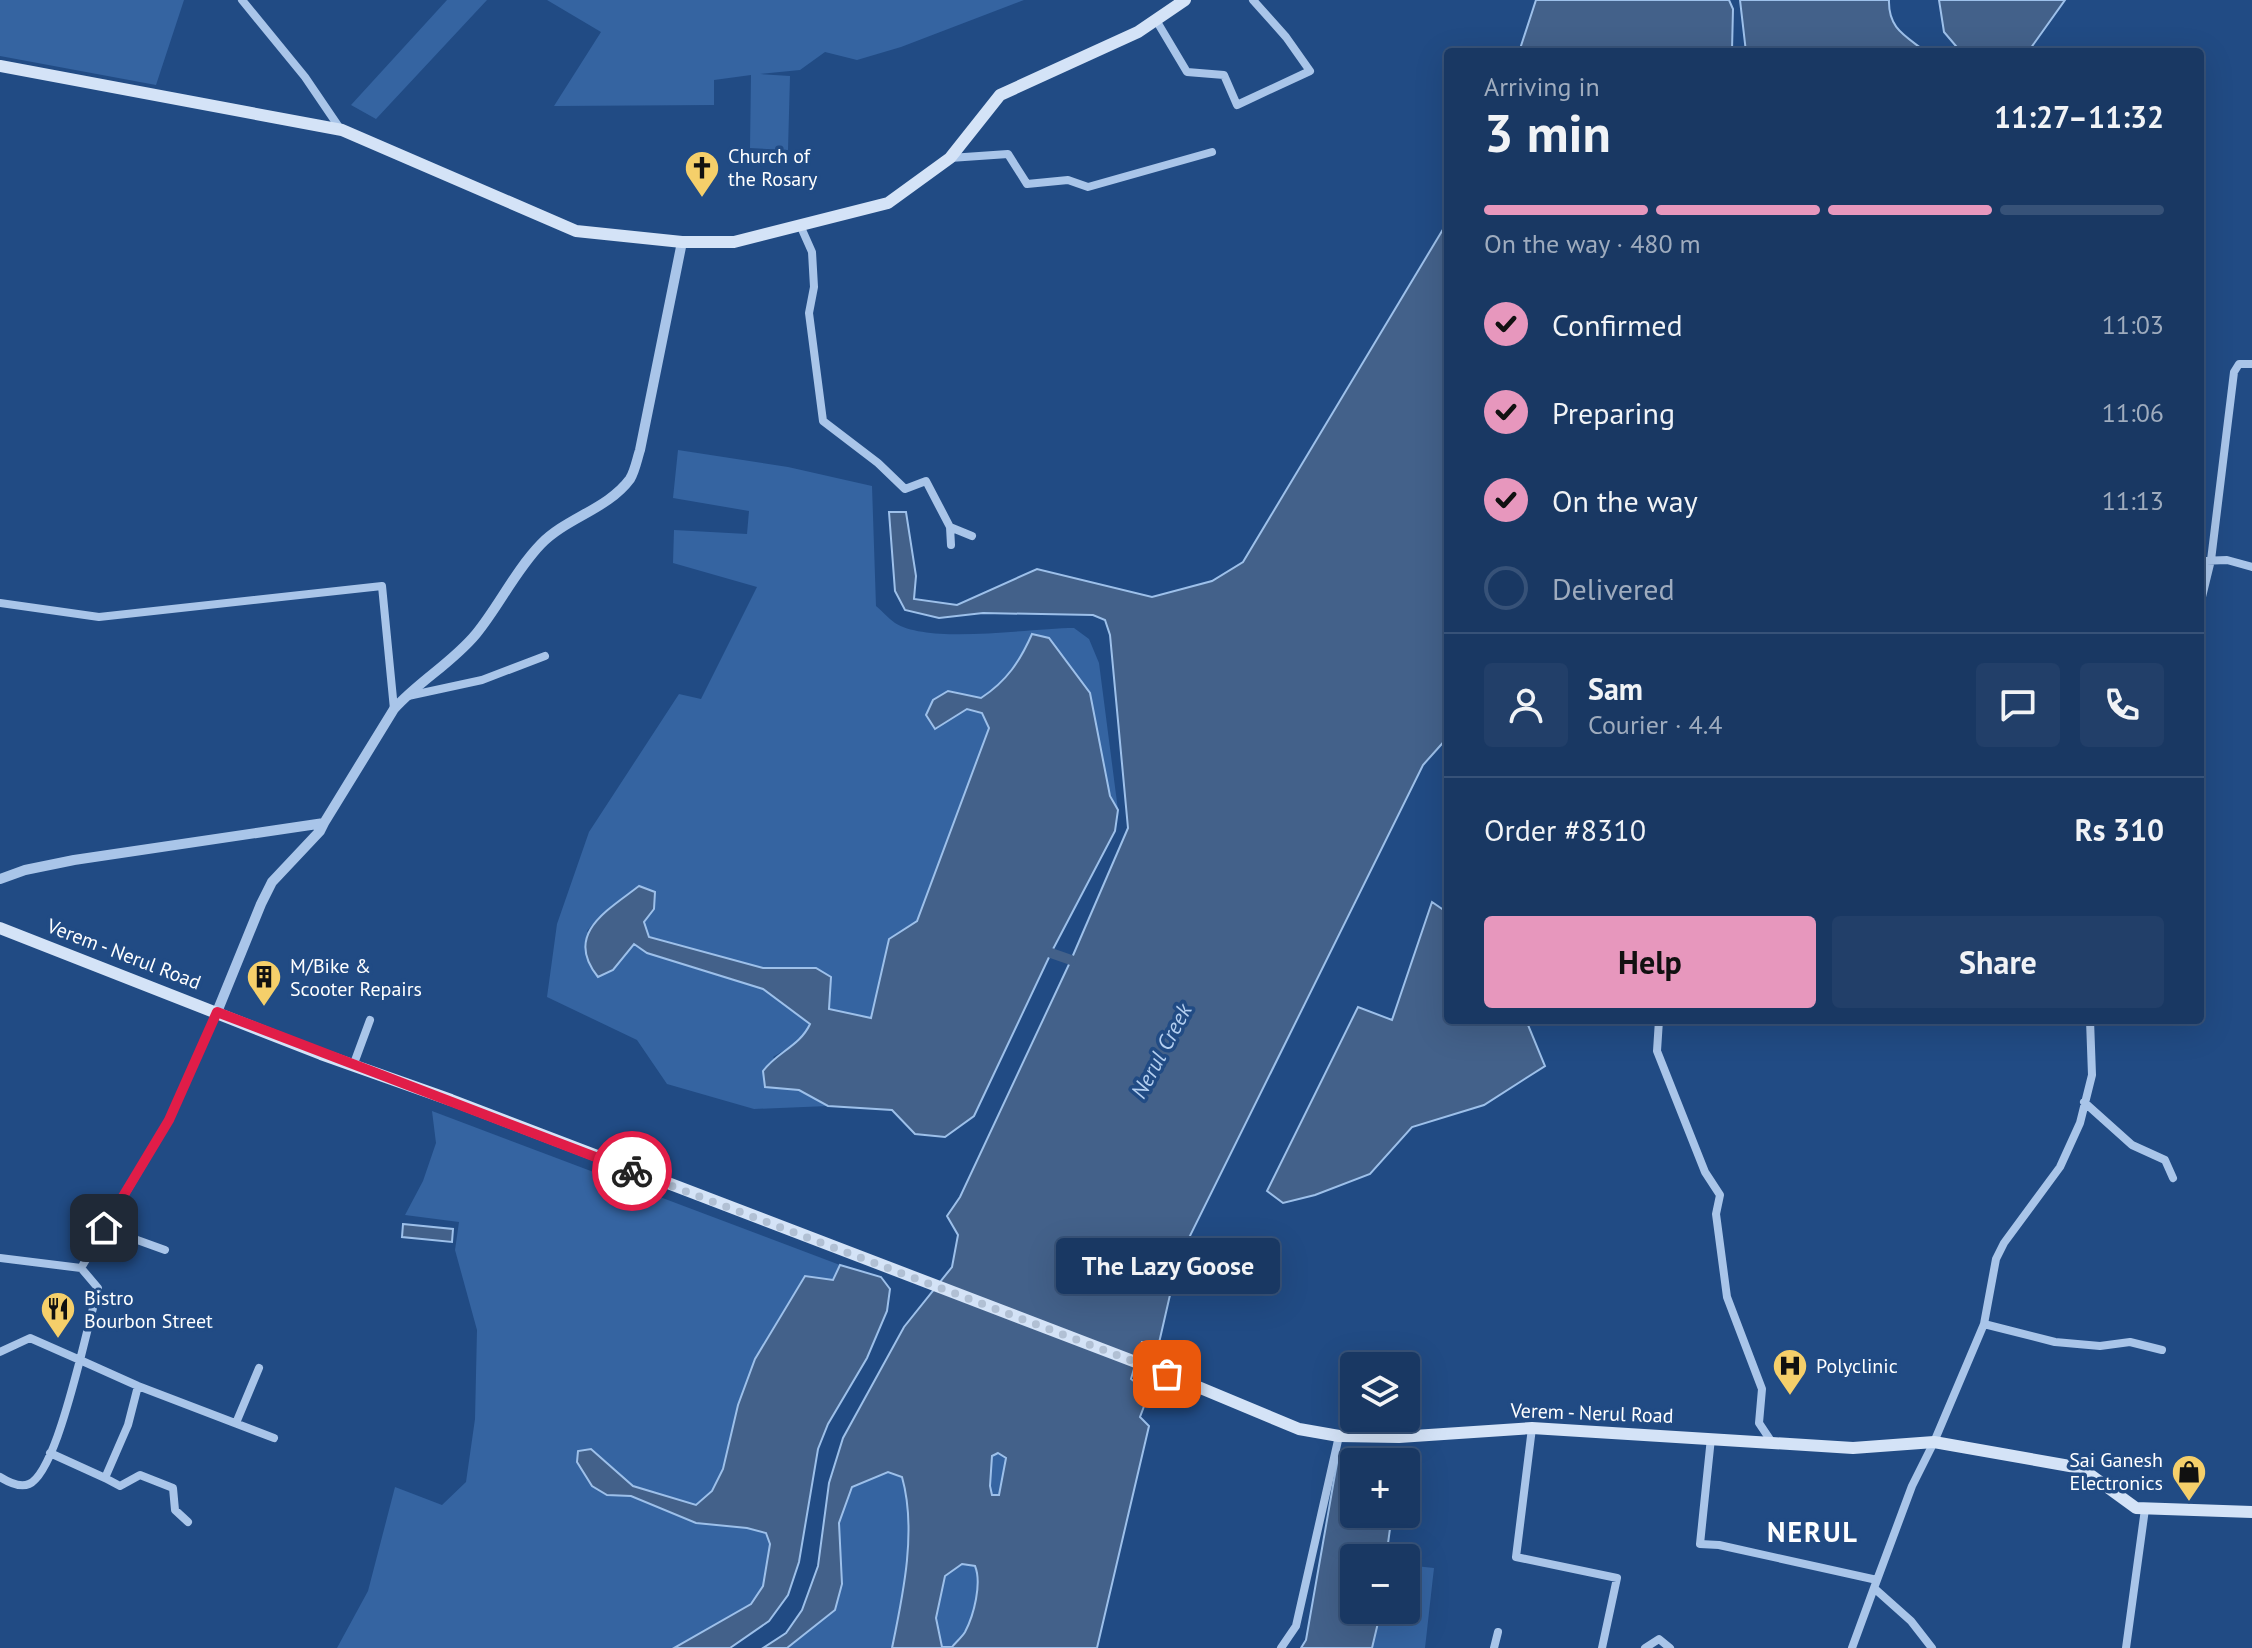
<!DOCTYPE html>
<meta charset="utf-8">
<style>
:root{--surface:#193863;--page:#223f69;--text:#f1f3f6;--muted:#9facbe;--line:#375278;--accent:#e797bd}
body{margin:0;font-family:"PT Sans",sans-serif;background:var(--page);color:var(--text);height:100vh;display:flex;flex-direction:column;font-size:30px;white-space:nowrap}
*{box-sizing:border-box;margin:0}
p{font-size:26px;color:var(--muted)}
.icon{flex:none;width:44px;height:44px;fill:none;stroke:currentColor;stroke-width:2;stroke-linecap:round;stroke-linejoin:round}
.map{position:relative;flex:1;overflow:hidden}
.sheet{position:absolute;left:1444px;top:48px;width:760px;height:976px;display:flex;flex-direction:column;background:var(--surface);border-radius:8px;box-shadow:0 8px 32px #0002,0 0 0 2px var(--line)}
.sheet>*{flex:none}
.tools{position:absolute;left:1340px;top:1352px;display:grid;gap:16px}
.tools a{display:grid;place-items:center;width:80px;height:80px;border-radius:8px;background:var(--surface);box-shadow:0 8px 32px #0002,0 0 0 2px var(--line);font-size:40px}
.pin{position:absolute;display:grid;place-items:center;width:68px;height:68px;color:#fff;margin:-34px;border-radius:16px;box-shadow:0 4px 12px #0006}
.courier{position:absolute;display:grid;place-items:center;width:80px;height:80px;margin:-40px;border:6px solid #e11d48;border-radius:50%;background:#fff;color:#222;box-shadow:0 2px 10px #0007}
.bubble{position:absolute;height:56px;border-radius:8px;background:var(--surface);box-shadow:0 8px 32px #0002,0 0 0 2px var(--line);font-size:26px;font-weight:600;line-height:56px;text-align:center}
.overview em{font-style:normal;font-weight:600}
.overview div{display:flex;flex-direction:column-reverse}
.overview{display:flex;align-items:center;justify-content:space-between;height:136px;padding:0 40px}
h1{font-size:52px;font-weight:600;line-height:60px}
.bar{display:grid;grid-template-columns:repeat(4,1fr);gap:12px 8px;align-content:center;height:96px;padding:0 40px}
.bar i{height:10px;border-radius:6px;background:var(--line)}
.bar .on{background:var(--accent)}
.bar p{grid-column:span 4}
.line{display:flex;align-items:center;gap:20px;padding:0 40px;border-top:2px solid var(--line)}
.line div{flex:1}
.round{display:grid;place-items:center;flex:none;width:84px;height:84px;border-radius:8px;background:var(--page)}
ol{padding:0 40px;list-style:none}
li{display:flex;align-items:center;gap:24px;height:88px}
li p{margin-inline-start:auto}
li .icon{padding:8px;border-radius:50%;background:var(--accent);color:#111;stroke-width:4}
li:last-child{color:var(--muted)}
li i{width:44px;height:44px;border:4px solid var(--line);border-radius:50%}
.primary-button{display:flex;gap:16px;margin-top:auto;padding:16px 40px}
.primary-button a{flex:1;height:92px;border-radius:8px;background:var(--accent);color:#111;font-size:32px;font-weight:600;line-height:92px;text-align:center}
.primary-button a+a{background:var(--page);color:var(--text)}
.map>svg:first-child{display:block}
.green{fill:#3564a1}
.water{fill:#43618a;stroke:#9dc0ea;stroke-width:2;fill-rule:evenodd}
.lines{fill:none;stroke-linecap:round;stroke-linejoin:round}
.canal{stroke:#43618a;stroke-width:10}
.minor{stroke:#a9c5e9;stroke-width:8}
.tertiary{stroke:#a9c5e9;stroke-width:10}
.secondary{stroke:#d4e3f7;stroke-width:12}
.done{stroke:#b1c0d4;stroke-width:8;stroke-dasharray:0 14.4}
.route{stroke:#e11d48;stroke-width:10}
.labels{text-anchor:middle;stroke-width:7;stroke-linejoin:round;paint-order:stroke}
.poi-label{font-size:20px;fill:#fff;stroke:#214b84;text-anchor:start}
.street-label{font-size:20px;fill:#fff;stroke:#214b84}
.water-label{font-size:22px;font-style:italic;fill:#b4cff0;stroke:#214b84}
.district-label{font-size:28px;font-weight:bold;letter-spacing:2px;fill:#fff;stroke:#214b84}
</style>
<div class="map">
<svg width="2252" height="1648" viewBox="0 0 2252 1648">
<rect width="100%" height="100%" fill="#214b84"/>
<path class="green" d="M0,0H184L156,85L0,56Z
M447,0H487L376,119L351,105Z
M547,0H1024L901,47L857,60L825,52L800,70L760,74L790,76L788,150L750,148L751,75L714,80V105L554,106L601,32Z
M678,450L788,467L872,486L876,606C882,611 888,618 895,623C930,645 1030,628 1074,628L1089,639L1099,663L1118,810L1032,634C1020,661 1007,681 981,698L948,691L967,709L982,713L989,728L917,921L889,940L871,1018L829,1009L831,977L816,968H763L649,937L644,922L654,909L639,886L598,918L587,931L613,970L634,944L647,953L763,989L810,1024L803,1039L773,1057L799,1090L828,1106L754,1109L667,1084L637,1040L547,997L557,924L589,832L679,694L701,699L757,587L673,563L674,530L747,534L749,511L673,498Z
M432,1111L840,1265L833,1280L805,1276L755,1359L738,1405L723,1469L712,1491L696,1505L633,1486L591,1449L577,1462L592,1485L607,1495L631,1496L696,1523L747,1528L766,1533L770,1544L763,1586L751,1604L674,1648H337L368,1591L395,1487L442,1505L466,1482L475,1419L477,1330L455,1250L459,1222L405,1215L423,1181L436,1143Z
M998,1453L1006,1458L999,1495L992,1496L990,1486L992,1456Z
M888,1472L902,1477C917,1530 903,1595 892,1648H787L835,1610L842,1584L839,1523L852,1487Z
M962,1564L975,1567C982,1583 974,1615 965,1632C962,1637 956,1642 951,1647H942L936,1618L945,1576Z
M1406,1565L1434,1568L1425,1648H1372L1381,1610H1406Z"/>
<path class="water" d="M1536,0H1729L1733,9L1732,50L1731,52H1519Z
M1740,0H1889C1888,29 1906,36 1926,52H1746Z
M1939,0H2065L2028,52H1961L1944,32Z
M1448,221V737L1423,765L1178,1260L1159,1343L1142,1342L1131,1379L1149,1393L1140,1417L1149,1426L1097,1648H892C903,1595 917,1530 902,1477L888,1472L852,1487L839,1523L842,1584L835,1610L787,1648H763L786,1633L802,1610L818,1566L829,1483L843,1438L904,1327L952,1267L958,1235L947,1216L960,1197L1071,960L1128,828L1110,635L1105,620L1093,615L983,613L939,618L905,610L895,591L889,512H906L916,576L914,599L957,605L1037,569L1152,597L1212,581L1243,562ZM998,1453L1006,1458L999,1495H992L990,1486L992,1456ZM962,1564L975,1566C982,1583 974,1615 965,1632C962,1637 956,1642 952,1647H942L936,1618L945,1576Z
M1032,634L1049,638L1090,693L1110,796L1118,810L1115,831L1051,953L974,1116L945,1137L915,1134L892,1110L828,1106L799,1090L765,1087L763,1071C777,1052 800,1046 810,1024L763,989L647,953L634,944L613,970L598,977C563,934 608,910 639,886L655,892L654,909L644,922L649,937L763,968H816L831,977L829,1009L871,1018L889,939L917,921L989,728L982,713L967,709L935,729L926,715L933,700L948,691L981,698C1007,681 1020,661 1032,634Z
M1432,902L1448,913V1020H1526L1545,1066L1484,1105L1412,1127L1370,1174L1315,1195L1283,1203L1267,1191L1358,1007L1392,1020Z
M403,1224L453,1229L452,1242L402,1237Z
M840,1265L881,1277L890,1289L887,1311L867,1358L828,1424L818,1449L799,1562L788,1595L769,1621L730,1648H674L751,1604L763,1586L770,1544L766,1533L747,1528L696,1523L631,1496L607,1495L592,1486L577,1462L578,1451L591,1449L633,1486L696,1505L712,1491L723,1469L738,1405L755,1359L805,1276L833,1280Z
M1338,1457H1399L1398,1462H1354V1514H1392L1386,1558H1354V1610H1381L1372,1648H1301L1306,1640Z"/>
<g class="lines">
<path class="canal" d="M1051,953L1071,960"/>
<path class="minor" d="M242,0L305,77L341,130
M1156,20L1187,72L1224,75L1237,105L1310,71L1286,37L1253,0
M950,158L1008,154L1027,184L1068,180L1088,187L1212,152
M800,225L812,252L814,287L809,313L823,421L878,463L905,489L926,481L950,527L972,536
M950,527L951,545
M2200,561L2227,560L2252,567
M0,603L99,617L382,586L394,709
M2200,605L2211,560L2234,372L2239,364H2252
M408,696L482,680L545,656
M1659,1020L1657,1051L1705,1172L1720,1195L1716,1214L1727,1297L1762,1389L1759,1423L1771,1441
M353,1066L370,1020
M2084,1102L2132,1145L2165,1160L2173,1178
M104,1228L165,1250
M0,1258L81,1268L169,1120L217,1012
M1984,1324L2055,1342L2100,1346L2130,1342L2162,1350
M0,1352L30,1338L80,1360L98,1288L81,1268
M138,1386L128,1425L105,1478L120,1486L140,1475L173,1488L175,1510L188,1522
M236,1423L259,1368
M1532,1428L1516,1557L1617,1578L1602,1648
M1711,1438L1700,1544L1719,1545L1877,1580
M50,1453L105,1478
M0,1477C8,1482 20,1488 29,1484C52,1474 73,1385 80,1360L138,1386L274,1438
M1281,1648L1296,1626L1339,1436
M1494,1648L1498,1632
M1645,1648L1659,1639L1670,1648
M1852,1648L1874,1588
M1932,1648L1911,1621L1874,1588L1912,1486L1934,1442L1984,1324L1996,1259L2004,1243L2060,1167L2080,1123L2092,1075L2090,1020
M2126,1648L2145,1509"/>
<path class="tertiary" d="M0,879L25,870L74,860L324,823L394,709C419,681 452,663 476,634C499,606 515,571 541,544C566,518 608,509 630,479C635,471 637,459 640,450L682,242
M217,1012L261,904L272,882L320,831L324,823"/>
<path class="secondary" d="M0,66L342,130L576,231L682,242H734L888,203L950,158L1000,95L1138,32L1185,0
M0,928L321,1054L451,1100L1167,1374L1299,1429L1339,1436L1399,1437L1532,1428L1853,1448L1934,1442L2081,1468L2136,1508L2252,1512"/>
</g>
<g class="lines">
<path class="done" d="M632,1171L1167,1374"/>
<path class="route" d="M104,1228L169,1120L217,1012L632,1171"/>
</g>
<defs>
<symbol id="church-pin" viewBox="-11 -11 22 30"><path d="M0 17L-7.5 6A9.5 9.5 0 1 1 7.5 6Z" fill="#f5cf6a" stroke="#214b84"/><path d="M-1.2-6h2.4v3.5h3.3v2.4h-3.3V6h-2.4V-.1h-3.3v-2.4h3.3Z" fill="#111"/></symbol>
<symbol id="building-pin" viewBox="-11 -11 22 30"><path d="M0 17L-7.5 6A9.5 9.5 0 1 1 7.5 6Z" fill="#f5cf6a" stroke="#214b84"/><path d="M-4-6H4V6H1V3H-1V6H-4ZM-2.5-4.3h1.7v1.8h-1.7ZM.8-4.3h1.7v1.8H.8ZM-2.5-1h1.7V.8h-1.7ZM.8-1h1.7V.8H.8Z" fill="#111"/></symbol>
<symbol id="restaurant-pin" viewBox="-11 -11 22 30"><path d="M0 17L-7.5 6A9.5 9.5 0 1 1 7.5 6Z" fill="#f5cf6a" stroke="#214b84"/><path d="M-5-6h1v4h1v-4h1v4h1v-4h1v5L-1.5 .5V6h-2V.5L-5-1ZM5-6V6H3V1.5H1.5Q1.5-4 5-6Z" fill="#111"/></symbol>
<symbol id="hospital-pin" viewBox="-11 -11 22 30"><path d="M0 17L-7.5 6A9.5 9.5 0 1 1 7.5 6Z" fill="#f5cf6a" stroke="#214b84"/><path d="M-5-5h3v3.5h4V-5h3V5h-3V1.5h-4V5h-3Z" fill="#111"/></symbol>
<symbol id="shop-pin" viewBox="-11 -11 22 30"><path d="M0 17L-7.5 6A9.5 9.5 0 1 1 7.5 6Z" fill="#f5cf6a" stroke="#214b84"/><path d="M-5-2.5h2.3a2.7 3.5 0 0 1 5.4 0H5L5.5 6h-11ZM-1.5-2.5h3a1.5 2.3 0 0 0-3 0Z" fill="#111"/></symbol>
</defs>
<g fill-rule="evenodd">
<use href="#church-pin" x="682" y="148" width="40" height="54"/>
<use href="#building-pin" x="244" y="957" width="40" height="54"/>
<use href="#restaurant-pin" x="38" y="1289" width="40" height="54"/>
<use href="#hospital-pin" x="1770" y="1346" width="40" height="54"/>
<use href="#shop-pin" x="2169" y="1452" width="40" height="54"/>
</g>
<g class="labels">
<g class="poi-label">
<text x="728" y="163">Church of<tspan x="728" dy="23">the Rosary</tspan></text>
<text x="290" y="973">M/Bike &amp;<tspan x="290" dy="23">Scooter Repairs</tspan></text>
<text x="84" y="1305">Bistro<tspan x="84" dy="23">Bourbon Street</tspan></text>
<text x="1816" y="1373">Polyclinic</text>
<text x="2163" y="1467" text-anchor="end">Sai Ganesh<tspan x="2163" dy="23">Electronics</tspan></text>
</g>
<g class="street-label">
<text transform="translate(124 954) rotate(21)" y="7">Verem - Nerul Road</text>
<text transform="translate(1592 1413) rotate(2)" y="7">Verem - Nerul Road</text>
</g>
<g class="water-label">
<text transform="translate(1161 1051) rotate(-62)" y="8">Nerul Creek</text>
</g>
<g class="district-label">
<text x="1813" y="1542">NERUL</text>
</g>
</g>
</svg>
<div class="tools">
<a><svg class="icon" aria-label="layers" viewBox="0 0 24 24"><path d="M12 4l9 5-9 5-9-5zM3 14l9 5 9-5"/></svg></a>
<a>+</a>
<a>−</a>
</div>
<div class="pin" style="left:1167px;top:1374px;background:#ea580c"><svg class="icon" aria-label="bag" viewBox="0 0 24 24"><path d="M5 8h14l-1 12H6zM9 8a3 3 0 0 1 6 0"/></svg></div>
<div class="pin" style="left:104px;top:1228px;background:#1f2937"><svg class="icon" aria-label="home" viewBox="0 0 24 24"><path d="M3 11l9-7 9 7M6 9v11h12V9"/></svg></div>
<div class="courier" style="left:632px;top:1171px"><svg class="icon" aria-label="bike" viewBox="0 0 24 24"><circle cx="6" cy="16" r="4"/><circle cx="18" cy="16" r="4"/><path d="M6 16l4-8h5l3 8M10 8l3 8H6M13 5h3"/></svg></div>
<div class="bubble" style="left:1056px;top:1238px;width:224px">The Lazy Goose</div>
<section class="sheet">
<div class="overview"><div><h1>3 min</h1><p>Arriving in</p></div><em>11:27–11:32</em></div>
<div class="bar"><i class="on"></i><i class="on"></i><i class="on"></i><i></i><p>On the way · 480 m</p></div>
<ol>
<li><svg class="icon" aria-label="check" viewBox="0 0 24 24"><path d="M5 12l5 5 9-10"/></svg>Confirmed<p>11:03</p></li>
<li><svg class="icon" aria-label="check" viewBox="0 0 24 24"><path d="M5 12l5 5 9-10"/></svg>Preparing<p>11:06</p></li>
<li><svg class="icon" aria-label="check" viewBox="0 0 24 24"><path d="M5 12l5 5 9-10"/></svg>On the way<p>11:13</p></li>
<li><i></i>Delivered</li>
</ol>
<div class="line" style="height:144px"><a class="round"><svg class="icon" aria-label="person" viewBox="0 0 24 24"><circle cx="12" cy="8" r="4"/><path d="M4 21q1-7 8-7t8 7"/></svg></a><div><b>Sam</b><p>Courier · 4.4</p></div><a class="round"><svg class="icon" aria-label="chat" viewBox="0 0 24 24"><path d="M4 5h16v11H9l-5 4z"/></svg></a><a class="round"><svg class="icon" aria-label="phone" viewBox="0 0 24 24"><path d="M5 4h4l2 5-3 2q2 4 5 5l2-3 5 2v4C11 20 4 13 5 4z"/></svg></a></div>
<div class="line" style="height:104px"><div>Order #8310</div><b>Rs 310</b></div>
<div class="primary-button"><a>Help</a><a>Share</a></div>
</section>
</div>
